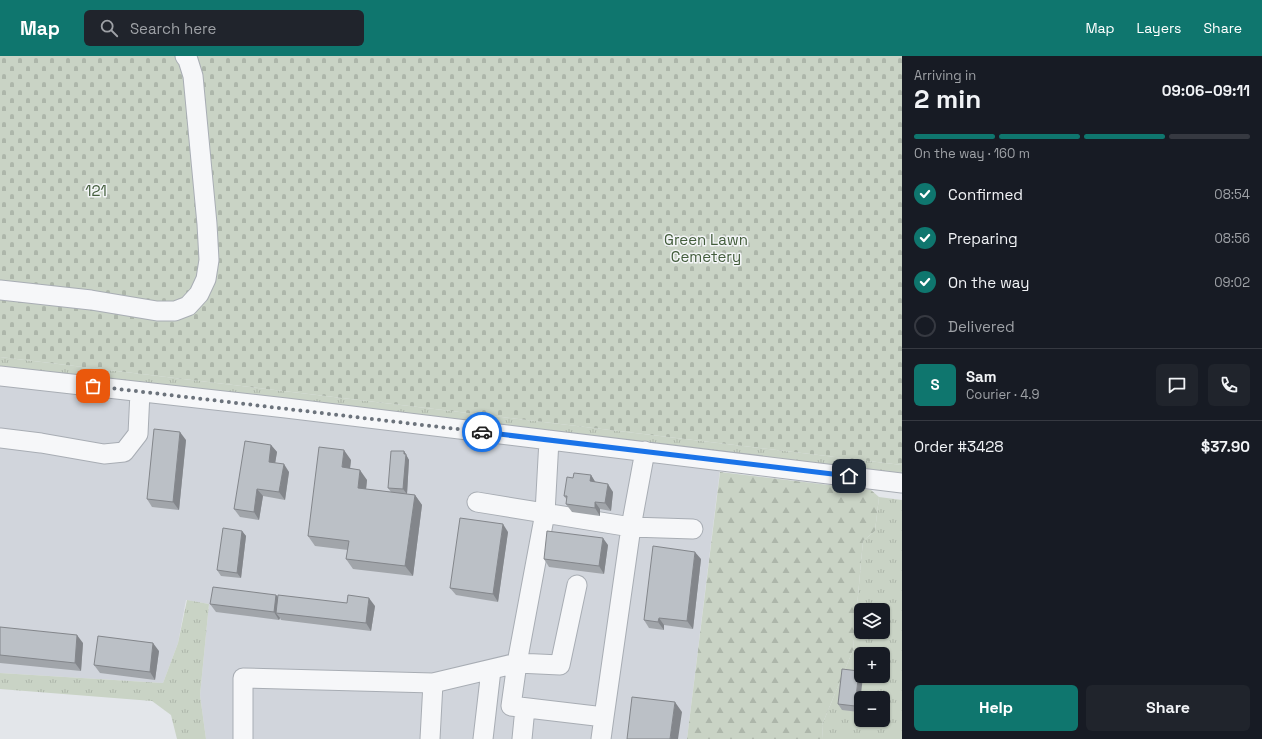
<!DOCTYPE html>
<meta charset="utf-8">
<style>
:root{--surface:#171b24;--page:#20242c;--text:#f1f3f6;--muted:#9ea1a6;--line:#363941;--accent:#0f766e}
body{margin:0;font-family:"Space Grotesk",sans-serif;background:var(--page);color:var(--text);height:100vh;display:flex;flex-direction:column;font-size:15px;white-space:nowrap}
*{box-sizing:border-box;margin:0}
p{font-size:13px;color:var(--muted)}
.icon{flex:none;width:22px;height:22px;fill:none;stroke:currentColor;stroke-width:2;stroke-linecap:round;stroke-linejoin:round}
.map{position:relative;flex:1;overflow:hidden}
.sheet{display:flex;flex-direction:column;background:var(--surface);width:360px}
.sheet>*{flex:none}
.fabs{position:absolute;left:854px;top:547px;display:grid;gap:8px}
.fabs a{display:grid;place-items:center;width:36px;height:36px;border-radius:6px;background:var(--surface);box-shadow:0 1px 3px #0004;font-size:20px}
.pin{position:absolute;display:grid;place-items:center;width:34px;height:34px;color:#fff;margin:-17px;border-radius:8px;box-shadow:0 2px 6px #0006}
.courier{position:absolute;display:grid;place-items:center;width:40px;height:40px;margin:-20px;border:3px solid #1a73e8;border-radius:50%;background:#fff;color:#222;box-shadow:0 1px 5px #0007}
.summary em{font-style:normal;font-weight:700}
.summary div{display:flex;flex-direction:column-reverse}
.summary{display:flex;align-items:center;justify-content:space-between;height:68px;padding:0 12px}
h1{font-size:26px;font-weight:700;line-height:30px}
.bar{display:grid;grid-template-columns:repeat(4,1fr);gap:6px 4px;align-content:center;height:48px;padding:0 12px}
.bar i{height:5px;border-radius:3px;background:var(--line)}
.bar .on{background:var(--accent)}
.bar p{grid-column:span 4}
.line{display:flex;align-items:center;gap:10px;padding:0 12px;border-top:1px solid var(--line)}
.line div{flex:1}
.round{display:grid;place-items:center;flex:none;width:42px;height:42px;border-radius:6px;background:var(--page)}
ol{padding:0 12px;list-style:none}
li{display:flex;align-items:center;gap:12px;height:44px}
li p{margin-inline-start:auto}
li .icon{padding:4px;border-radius:50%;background:var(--accent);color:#fff;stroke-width:4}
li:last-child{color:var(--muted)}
li i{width:22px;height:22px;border:2px solid var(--line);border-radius:50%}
.primary-button{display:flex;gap:8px;margin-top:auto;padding:8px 12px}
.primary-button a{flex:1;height:46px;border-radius:6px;background:var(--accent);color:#fff;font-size:16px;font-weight:700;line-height:46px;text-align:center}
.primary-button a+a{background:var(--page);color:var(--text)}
header{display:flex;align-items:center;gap:24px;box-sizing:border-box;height:56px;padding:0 20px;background:var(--accent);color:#fff}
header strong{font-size:19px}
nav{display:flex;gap:22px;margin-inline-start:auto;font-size:14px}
.search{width:280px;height:36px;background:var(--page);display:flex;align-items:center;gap:10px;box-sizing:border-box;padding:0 14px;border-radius:6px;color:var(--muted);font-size:15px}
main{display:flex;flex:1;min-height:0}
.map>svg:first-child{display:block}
.built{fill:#d1d5dc}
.grass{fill:url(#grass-tufts);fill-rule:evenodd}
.forest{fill:url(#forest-firs)}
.cemetery{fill:url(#cemetery-stones)}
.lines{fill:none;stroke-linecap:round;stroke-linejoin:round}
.minor-casing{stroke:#a8adb4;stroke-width:21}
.minor{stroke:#f6f7f9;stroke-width:19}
.wall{fill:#a1a5aa}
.shaded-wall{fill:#83868b}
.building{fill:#bbc0c6;stroke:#83868b}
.done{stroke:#6c737c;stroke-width:4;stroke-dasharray:0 7.2}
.route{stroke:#1a73e8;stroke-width:5}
.labels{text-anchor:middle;stroke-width:3;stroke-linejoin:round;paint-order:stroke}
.park-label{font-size:15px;fill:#425c3b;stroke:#f3f5f7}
</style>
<header>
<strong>Map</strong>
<div class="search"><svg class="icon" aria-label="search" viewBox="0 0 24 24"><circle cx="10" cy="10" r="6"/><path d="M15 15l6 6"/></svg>Search here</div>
<nav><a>Map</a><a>Layers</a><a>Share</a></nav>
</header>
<main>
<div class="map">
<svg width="902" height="683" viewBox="0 0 902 683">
<defs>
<pattern id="grass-tufts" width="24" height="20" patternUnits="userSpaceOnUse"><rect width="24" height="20" fill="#c9d3c5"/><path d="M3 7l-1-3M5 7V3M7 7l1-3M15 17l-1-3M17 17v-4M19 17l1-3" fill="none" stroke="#adb6aa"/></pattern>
<pattern id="forest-firs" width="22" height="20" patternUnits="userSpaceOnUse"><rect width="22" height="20" fill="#c9d3c5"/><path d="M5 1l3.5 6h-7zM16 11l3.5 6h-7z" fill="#adb6aa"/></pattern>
<pattern id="cemetery-stones" width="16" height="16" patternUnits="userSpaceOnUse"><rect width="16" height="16" fill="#c9d3c5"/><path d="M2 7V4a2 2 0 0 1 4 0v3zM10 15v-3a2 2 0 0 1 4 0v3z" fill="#adb6aa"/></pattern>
</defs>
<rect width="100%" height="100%" fill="#e3e6ea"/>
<path class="built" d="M0,310L722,397L687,683H206L200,639L209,548L186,544L178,587L163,627L0,617Z"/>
<path class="grass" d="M0,301L902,409V419L0,310Z
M879,441L902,444V683H823L822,669L853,594L863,485L875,475ZM861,554H883V576H861ZM861,598H883V620H861ZM861,642H883V664H861Z
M187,544L209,548L200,639L206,683H177L171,659L152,645L0,633V617L163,627L178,587Z"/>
<path class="forest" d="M720,416L871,434L879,441L875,475L863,485L853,594L822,669L823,683H687Z"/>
<path class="cemetery" d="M0,0H902V409L0,301Z"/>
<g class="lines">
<defs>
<path id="minor" d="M0,234L91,244L157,255H175L188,250L199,238L206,223L209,204L207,168L193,20L188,4L185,0
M0,320L286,352L902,427
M0,382L41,387L104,398L124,396L138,378L140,336
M549,384L545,457L517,607L511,650L604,661L631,471L645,395
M477,446L631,471L693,473
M243,683V622L433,627L517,607L560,609L577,529
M430,683L433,627
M483,683L491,614
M522,683L525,652
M601,683L604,661"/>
</defs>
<use href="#minor" class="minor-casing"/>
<use href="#minor" class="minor"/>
</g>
<path class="wall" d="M186,384L179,454L152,451L147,443Z
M271,389L277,396L275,407L289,416L285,444L263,440L259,464L240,461L234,453Z
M404,395L409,404L407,438L415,439L422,449L413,520L353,513L346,503L348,494L315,490L308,480L351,404L350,412L367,424L366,433L391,436L388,432Z
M591,419L595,426L613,436L611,455L600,453V460L572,456L566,448L567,444L564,440L573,422Z
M242,475L246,480L241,522L221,520L217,514Z
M508,476L498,546L456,539L450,532Z
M608,489L604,518L549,511L544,503Z
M701,503L693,573L664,569V574L649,572L644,564Z
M276,539L278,541L375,550L371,575L281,564L280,562L279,564L216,556L210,548Z
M0,571L83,587L81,615L0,607Z
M159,595L155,624L100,617L94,609Z
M859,615L861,618V620L859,656L842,654L838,648Z"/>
<path class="shaded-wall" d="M180,376L186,384L179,454L173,446Z
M271,389L277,396L274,414L269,406Z
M344,394L351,404L349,421L342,411Z
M404,395L409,404L407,438L403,433Z
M284,408L289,416L285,444L279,436Z
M360,414L367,424L365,443L358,432Z
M591,419L596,427L590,425Z
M608,428L613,436L611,455L605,447Z
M257,433L263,440L259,464L254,456Z
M415,439L422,449L413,520L405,510Z
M595,446L600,453V460L595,452Z
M503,468L508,476L498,546L493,538Z
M242,475L246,480L241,522L237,517Z
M603,482L608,489L604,518L599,510Z
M695,496L701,503L693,573L687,565Z
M276,539L282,546L276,557L280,562L279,564L274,556Z
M369,542L375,550L371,575L366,567Z
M659,562L664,569V574L658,566Z
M77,579L83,587L81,615L75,607Z
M153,587L159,595L155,624L150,616Z
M859,615L861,618V620H863L859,656L855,650Z
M675,646L682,656L678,683H670Z"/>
<path class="building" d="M154,373L180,376L173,446L147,443Z
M245,385L271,389L269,406L284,408L279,436L257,433L254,456L234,453Z
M319,391L344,394L342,411L360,414L358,432L415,439L405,510L346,503L349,485L308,480Z
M391,395H404V398H406L403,433L388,432Z
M574,417L591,419L590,425L608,428L605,447L595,446V452L566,448L567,440H564L567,421L573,422Z
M460,462L503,468L493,538L450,532Z
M223,472L242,475L237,517L217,514Z
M547,475L603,482L599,510L544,503Z
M653,490L695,496L687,565L659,562L658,566L644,564Z
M213,531L276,539L274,556L210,548Z
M278,539L347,547L348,539L369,542L366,567L276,557Z
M0,571L77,579L75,607L0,599Z
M98,580L153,587L150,616L94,609Z
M842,613L859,615L855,650L838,648Z
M632,641L675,646L670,683H627Z"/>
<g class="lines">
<path class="done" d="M93,330L482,376"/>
<path class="route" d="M482,376L849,420"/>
</g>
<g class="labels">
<g class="park-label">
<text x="96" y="140">121</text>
<text x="706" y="189">Green Lawn<tspan x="706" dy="17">Cemetery</tspan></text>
</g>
</g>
</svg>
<div class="fabs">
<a><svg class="icon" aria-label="layers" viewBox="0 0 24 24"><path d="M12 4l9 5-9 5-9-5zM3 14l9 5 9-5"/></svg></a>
<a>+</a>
<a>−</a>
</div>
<div class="pin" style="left:93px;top:330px;background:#ea580c"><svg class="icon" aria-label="bag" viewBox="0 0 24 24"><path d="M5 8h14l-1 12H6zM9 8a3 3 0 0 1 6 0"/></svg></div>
<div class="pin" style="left:849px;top:420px;background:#1f2937"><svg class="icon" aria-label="home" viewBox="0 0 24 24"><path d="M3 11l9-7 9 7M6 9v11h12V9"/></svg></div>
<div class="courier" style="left:482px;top:376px"><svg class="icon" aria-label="car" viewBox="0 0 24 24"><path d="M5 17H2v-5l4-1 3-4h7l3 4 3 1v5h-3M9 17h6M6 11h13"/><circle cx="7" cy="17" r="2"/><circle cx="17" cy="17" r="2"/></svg></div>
</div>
<section class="sheet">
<div class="summary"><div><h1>2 min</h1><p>Arriving in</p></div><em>09:06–09:11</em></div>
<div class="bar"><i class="on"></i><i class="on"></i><i class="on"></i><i></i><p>On the way · 160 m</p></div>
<ol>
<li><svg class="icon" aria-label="check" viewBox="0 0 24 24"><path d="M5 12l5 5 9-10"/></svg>Confirmed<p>08:54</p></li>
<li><svg class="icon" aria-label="check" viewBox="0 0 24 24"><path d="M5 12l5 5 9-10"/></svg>Preparing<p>08:56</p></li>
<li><svg class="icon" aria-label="check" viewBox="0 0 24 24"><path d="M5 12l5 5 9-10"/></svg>On the way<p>09:02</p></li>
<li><i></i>Delivered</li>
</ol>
<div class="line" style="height:72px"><b class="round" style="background:var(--accent);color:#fff">S</b><div><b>Sam</b><p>Courier · 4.9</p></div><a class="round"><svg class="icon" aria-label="chat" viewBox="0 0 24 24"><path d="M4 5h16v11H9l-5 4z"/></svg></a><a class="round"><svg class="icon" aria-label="phone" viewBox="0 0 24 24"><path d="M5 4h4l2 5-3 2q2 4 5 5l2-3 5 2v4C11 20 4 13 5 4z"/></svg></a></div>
<div class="line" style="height:52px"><div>Order #3428</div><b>$37.90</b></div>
<div class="primary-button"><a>Help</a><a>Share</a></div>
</section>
</main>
